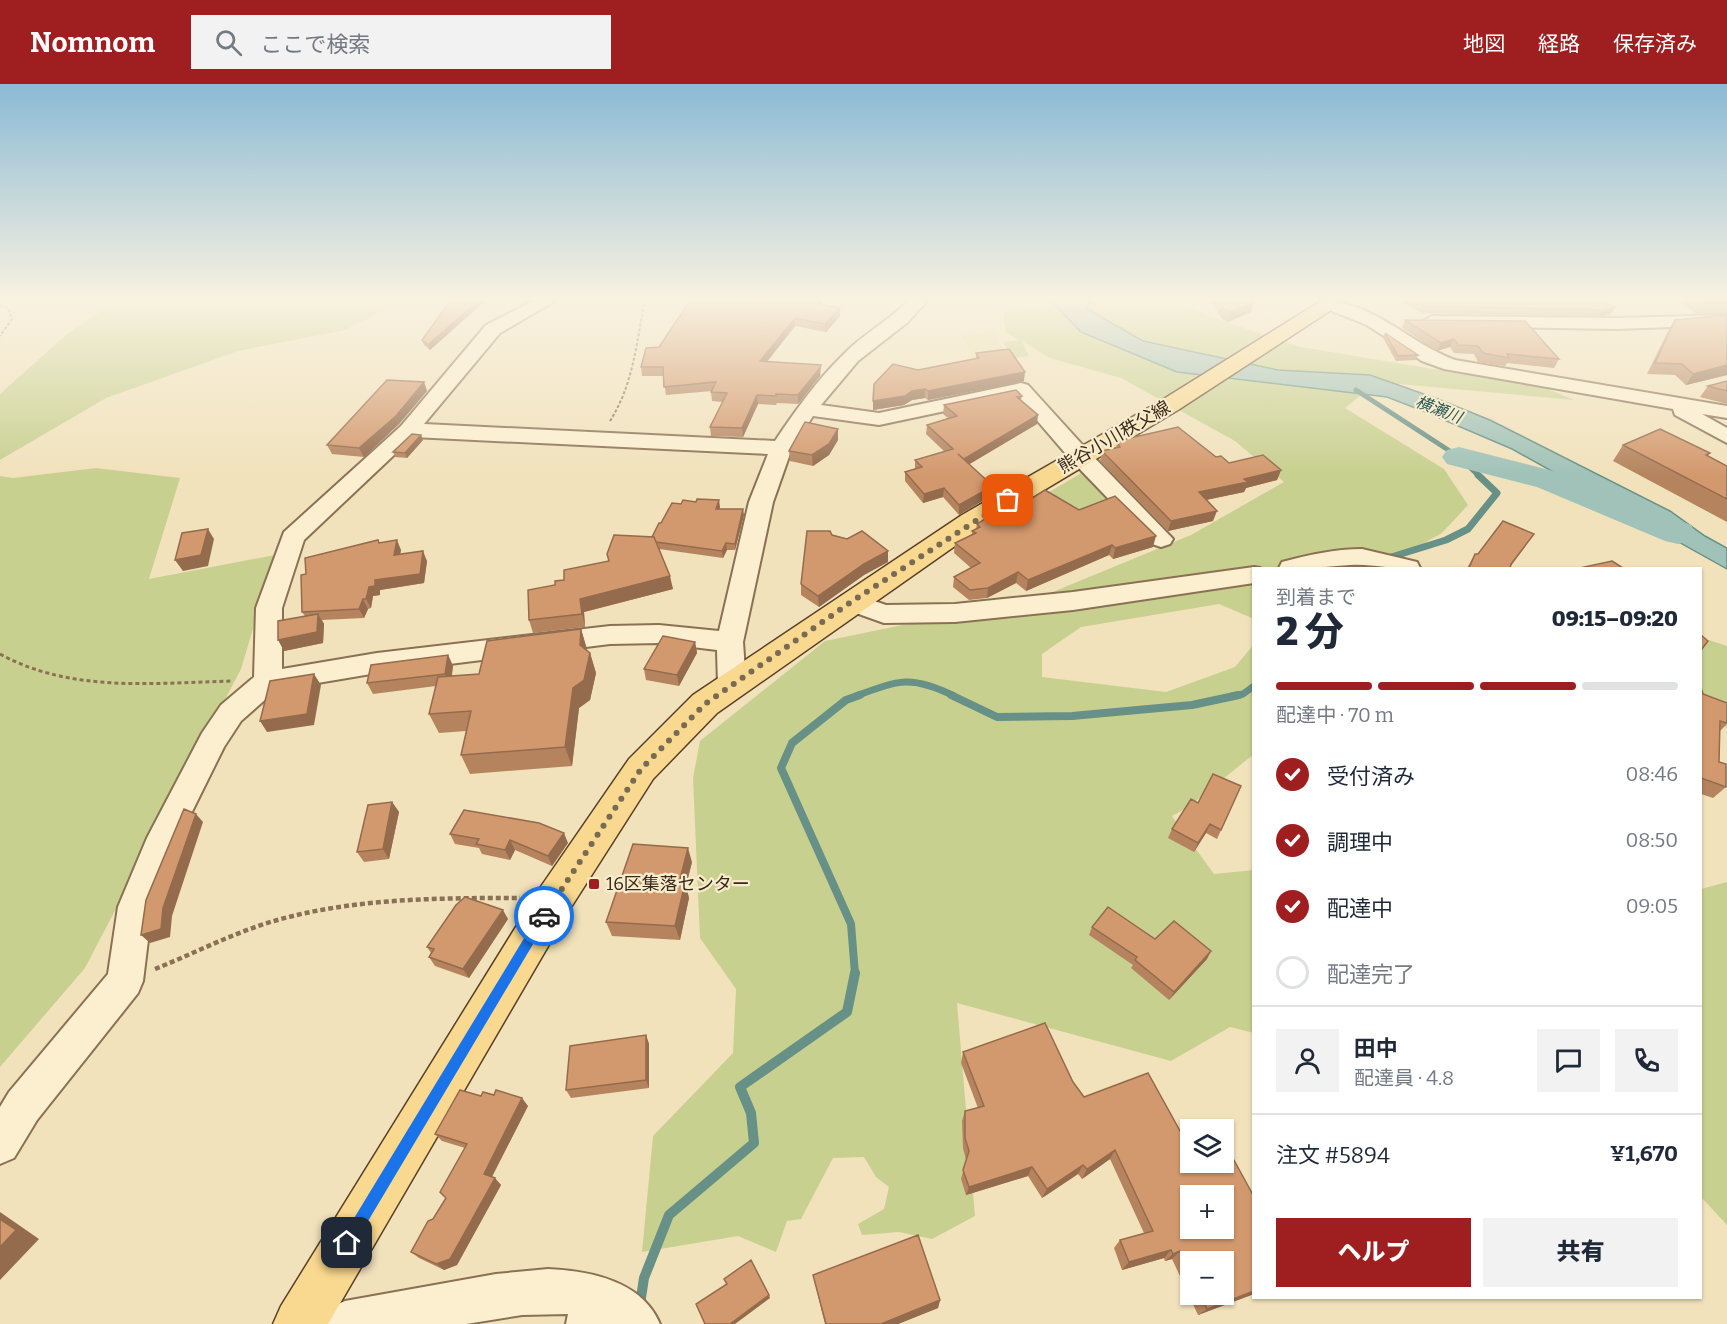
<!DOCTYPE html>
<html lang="ja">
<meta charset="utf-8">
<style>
:root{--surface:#fff;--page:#f2f2f3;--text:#1f2937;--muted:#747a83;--line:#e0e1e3;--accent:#9f1f20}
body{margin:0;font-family:Bitter,"Noto Sans JP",serif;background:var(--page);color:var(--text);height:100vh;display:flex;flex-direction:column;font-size:22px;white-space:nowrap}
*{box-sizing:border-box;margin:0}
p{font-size:20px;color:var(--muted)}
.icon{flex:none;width:33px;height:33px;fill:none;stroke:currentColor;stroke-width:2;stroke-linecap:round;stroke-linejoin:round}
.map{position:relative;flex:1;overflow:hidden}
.sheet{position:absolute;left:1252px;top:483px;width:450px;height:732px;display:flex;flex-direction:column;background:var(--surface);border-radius:0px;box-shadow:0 2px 4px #0004}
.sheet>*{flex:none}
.buttons{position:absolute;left:1180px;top:1035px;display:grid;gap:12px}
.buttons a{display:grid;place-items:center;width:54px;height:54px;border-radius:0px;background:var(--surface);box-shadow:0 2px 4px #0004;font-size:30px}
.pin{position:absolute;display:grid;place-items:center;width:51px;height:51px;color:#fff;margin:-26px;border-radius:12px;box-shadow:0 3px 9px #0006}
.courier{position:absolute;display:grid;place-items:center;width:60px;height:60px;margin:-30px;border:4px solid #1a73e8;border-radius:50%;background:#fff;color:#222;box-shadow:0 2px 8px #0007}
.summary em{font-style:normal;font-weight:800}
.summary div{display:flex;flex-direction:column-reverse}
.summary{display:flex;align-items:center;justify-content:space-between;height:102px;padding:0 24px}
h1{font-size:39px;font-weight:800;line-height:45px}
.bar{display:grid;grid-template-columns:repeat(4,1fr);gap:9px 6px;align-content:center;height:72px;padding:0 24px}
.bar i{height:8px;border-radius:4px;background:var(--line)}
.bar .on{background:var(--accent)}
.bar p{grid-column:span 4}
.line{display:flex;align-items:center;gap:15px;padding:0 24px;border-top:2px solid var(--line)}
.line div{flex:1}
.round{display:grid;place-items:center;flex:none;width:63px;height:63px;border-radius:0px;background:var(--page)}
ol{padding:0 24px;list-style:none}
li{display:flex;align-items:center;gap:18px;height:66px}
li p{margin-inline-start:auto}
li .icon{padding:6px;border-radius:50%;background:var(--accent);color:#fff;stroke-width:4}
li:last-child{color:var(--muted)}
li i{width:33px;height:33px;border:3px solid var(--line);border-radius:50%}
.primary-button{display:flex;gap:12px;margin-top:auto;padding:12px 24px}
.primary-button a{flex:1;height:69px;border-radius:0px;background:var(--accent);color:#fff;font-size:24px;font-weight:800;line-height:69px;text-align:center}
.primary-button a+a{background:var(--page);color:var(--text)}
header{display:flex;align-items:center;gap:36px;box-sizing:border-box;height:84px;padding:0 30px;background:var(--accent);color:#fff}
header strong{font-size:28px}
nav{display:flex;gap:33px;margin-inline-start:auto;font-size:21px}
.search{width:420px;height:54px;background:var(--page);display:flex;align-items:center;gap:15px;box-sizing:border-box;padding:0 21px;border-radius:0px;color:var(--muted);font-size:22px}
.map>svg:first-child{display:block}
.farmland{fill:#e8dea9}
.green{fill:#c8d090}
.water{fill:#a1c2b8;stroke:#679086;stroke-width:1.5}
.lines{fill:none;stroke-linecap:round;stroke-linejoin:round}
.stream-far3{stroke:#679086;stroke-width:5}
.stream-far2{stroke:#679086;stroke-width:7}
.stream-far1{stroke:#679086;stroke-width:8}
.stream{stroke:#679086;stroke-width:10}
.river{fill:#a1c2b8;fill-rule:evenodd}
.minor-casing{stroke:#8a7154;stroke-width:4}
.major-casing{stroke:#573f29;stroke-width:3}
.path-far2{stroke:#8a7154;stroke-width:2;stroke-dasharray:3 2;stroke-linecap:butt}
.path-far1{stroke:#8a7154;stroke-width:3;stroke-dasharray:4 3;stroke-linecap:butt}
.path{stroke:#8a7154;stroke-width:4.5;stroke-dasharray:5 3;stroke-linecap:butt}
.minor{fill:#fcefd0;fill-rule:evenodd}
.major{fill:#f9d88f;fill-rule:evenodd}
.wall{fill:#b5845f;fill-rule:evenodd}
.shaded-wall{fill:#946b4d}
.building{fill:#d3996e;stroke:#946b4d;stroke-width:1.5;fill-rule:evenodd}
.route{fill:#1a73e8}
.done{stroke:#796a53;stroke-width:6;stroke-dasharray:0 10.8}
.poi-dot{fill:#9f1f20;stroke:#f8eccc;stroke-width:2}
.labels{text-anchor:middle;stroke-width:4.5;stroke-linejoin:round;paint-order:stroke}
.far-water-label{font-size:16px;font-style:italic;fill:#285956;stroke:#f8eccc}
.street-label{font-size:18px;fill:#38291a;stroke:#f8eccc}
.poi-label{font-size:18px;fill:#38291a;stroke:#f8eccc;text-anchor:start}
</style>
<header>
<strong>Nomnom</strong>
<div class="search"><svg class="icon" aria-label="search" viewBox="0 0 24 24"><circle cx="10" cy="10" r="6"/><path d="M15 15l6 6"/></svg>ここで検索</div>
<nav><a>地図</a><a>経路</a><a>保存済み</a></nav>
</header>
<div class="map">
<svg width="1727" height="1240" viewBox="0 0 1727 1240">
<rect width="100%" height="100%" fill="#f1e2bc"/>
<path class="farmland" d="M994,248L1007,272L974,276L962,252Z"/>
<path class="green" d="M116,217H402L345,246L238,267L106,314L0,376V310L67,250Z
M1068,217H1176L1208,232L1301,263L1543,303L1574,316L1377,298L1345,324L1444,385L1468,421L1442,449L1380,484H1254V535L1219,520L1081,543L1042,570V593L1166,608L1235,583L1254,560V670L1187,724L1172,732L1214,790L1254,786V949L1230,943L1171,977L957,919L975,1132L932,1155L899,1148L862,1151L858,1140L884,1125L889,1103L876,1093L864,1073L833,1074L801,1135L787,1137L776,1168L738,1152L642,1168L653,1052L733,969L736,905L700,854L693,694L700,657L825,557L1043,512L1191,451L1284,398L1235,357L1121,294L1050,274L1022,257L1029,272L1012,274L1003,258L1019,256L1006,249L1003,229Z
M96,384L180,394L149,495L275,471L241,585L85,884L0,983V392L13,394Z
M1090,384L1122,419L1077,434L1044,411Z
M1709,556L1727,562V644L1701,619V557Z
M1727,798V1141L1701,1113V805Z"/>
<path class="water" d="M1051,217H1090L1087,225L1143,257L1278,286L1370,291L1438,315L1490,336L1670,427L1705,452L1727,464V485L1512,365L1423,327L1387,313L1177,288L1081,248Z"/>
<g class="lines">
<path class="stream-far3" d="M1356,306L1459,373L1479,392"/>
<path class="stream-far2" d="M1356,484L1446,456L1468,445L1497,409L1478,391
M856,612C899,596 911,591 954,612
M1232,612L1243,610L1254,602"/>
<path class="stream-far1" d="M951,611L997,633L1072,632L1192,621L1239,611
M855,890L851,840L781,684L792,659L846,616L860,611"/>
<path class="stream" d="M637,1240L644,1194L669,1131L754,1059L751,1029L740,1003L847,928L855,889"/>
<path class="river" d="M1459,363L1561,389L1691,441L1696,449L1691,457L1678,460L1665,457L1537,403L1447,380L1442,373L1447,366Z"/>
<defs>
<path id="minor" d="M533,217H555L500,249L424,340L775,357C795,327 817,296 844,270C863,250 889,237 908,217H927L908,238L858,277L821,321L879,329L1021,299L1028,301L1088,367L1173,455L1170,460L1161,463L1152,460L1072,377L1016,312L879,341L813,332L792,364L773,418L743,558L746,601L742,608L732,611L722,608L718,601L717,566L659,559L610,560L377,589L276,606L241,637L224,663L179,754L152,823L143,897L138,909L37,1036L14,1074L0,1080V1023L9,1008L108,890L118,823L147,754L202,649L221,621L254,593L256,524L284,448L401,342L486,241ZM413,353L768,370L749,418L719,547L659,541L610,542L377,569L282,585V524L304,456Z
M1323,217C1373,217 1410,260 1455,276L1727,322V334L1702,330L1727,344V359L1675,331L1673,325L1444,285L1422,277L1367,241L1324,224L1321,220Z
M1727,231V241L1616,245L1432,242L1423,237L1432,232L1616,234Z
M1362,465L1417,478L1420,484C1397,487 1373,479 1350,481C1326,482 1302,487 1279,484L1282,478C1308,471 1335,465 1362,465Z
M1254,483L1260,484H1254V499L1073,526L955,538L884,539L842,524L838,518L842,512L851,509L886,521L955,520L1073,508Z
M548,1185C591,1187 642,1197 660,1240H566L568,1230L522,1231L466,1240H322L329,1224L345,1217L496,1190Z"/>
<path id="major" d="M1321,217H1345L1178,326L982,443L717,629L653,695L568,828L328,1240H273L281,1222L540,804L629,675L693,611L962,431L1162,316Z"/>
</defs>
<use href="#minor" class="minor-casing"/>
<use href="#major" class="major-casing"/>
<path class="path-far2" d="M0,221L8,224L12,235L0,252
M610,337C634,299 636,259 645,217"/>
<path class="path-far1" d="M0,570C71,609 153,599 232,597"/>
<path class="path" d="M155,885C195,869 233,849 274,837C353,814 438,814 520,814"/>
<use href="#minor" class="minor"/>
<use href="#major" class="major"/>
</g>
<path class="wall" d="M450,217H485L430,266L424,261L422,256Z
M690,217H822L821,221L840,224V232L826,248L795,242L767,278L821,290L820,292L798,320L777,319L776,321L758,320L743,353L711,352L710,343L723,318L712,317L711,308L712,307L666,311L663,292H642L641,283L659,263Z
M1211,217H1254V219L1251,228L1228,238L1222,235Z
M1401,217H1602L1615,223L1611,230L1599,233L1422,229Z
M1679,217H1727V229L1697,230Z
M1405,236L1559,275L1554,284L1507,279L1505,282L1478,278L1474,270L1454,269L1450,263L1437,267L1402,244Z
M1675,236L1727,291L1686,301L1675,291L1647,290L1668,247Z
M1385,249L1418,271L1416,276L1396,277L1383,254Z
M976,269L1024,297L928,316L925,314L912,316L904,321L873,326L918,286L976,274Z
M1727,297V320L1700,313L1708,302Z
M424,298L427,307L399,340L364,373L332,370L327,361Z
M1022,312L1021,316L1037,340L969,380L992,411L959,431L943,413L923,419L905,397V388L915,385V376L945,368L926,350L927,341L948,334L943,330L944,321Z
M423,356L407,374L395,373L393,368Z
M838,356L829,371L813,382L790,377L789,367Z
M1117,357L1216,373L1229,379L1281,386L1277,396L1246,404L1244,408L1206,416L1213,437L1168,447L1100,377L1102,367L1116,364Z
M1623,361L1710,369L1708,372L1727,382V438L1613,377Z
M720,423L719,425L744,431L735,466H727L723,474L659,465L673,505L584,528L585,543L533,549L529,536L555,501L564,496L609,477L607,470L652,453L661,439Z
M1079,426L1153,463L1113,475L1109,471L1026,507L1016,499L987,514L969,516L953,503L954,493L971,484L954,469L955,459L972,451V447L976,445L977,440L1007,430Z
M832,451L888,478L864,491L819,523L801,511V500Z
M379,459L401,466L400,470L427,477L424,499L380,506V511L373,512L371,524L368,525L364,534L322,536L324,540L323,559L284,567L305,532L302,528L306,490Z
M1527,460L1511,482L1510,484H1467L1475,470H1478Z
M581,545L587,567L590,569L596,589L590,616L579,624L572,682L470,690L461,671L466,647L439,649L429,630L436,602L373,610L367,599L448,571L453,582L452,592L479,590Z
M695,558L697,569L679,602L646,596L644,585Z
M1701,604L1703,610L1727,619V640L1720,647L1719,678L1726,703L1713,714L1701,710Z
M1241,702L1217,755L1206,749L1194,768L1168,754L1172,745L1198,719Z
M392,718L399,728L389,775L364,778L357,768Z
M450,750L568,759L552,782L515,766L510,776L482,770L479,764L455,760Z
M692,778L686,802L689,814L680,856L612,852L606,838Z
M508,835L469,894L435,882L429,873L431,869L427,863Z
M1092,843L1155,855L1207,875L1169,916L1131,884L1133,881L1089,851Z
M646,951L649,960V1004L571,1014L566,1006Z
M963,968L1073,998L1084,1013L1254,1210L1198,1231L1172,1175L1165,1177L1164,1174L1122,1186L1114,1164L1120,1156L1144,1149L1110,1075L1082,1095L1078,1090L1042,1114L1028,1092L966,1111L961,1095L966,1076L963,1064L962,1037L965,1027L978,1024L961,979ZM1191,1178L1224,1210H1191Z
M481,1012L528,1022L492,1093L501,1101L457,1181L444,1186L419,1174L411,1168L433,1135L446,1114L465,1064L442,1057L435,1050Z
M813,1191L940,1216L938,1224L898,1240H825Z"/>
<path class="shaded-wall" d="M478,217H485L430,266L428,261Z
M1254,219L1251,228L1228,238L1231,228Z
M1615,223L1611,230L1599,233L1603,226Z
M840,224V232L826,248L825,240Z
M795,234V242L760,286V277Z
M1454,255L1450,263L1437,267L1441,259Z
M821,281L820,292L798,320V311Z
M1727,281V291L1686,301L1693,290Z
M1025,288L1024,297L928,316V307Z
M424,298L427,307L399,340L364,373L359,364Z
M925,305V314L912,316L904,321L873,326V317Z
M757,311L758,320L743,353L742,344Z
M1038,331L1037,340L963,384L964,375Z
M838,345V356L829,371L813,382L812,371Z
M421,351L423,356L407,374L405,369Z
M1281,386L1277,396L1246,404L1244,408L1196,418L1199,408L1244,395Z
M993,402L992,411L959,431V421Z
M944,404L943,413L923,419L924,410Z
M719,416L720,423L717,431L716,425Z
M743,425L744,431L735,466V460Z
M1217,427L1213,437L1168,447L1171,437Z
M208,445L214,455L208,482L183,487L175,476Z
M1156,452L1153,463L1113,475L1115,464Z
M397,456L401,466L398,480L394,471Z
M726,459L727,466L723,474L722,467Z
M1112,461L1109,471L1026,507L1028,496Z
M423,467L427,477L424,499L380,506V511L373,512L371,524L366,515L369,503L375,496Z
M888,467V478L864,491L819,523L818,512L864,480Z
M1018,488L1016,499L987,514L988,504Z
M670,492L673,505L584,528L585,543L582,530L580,515Z
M363,515L368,525L364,534L359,525Z
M318,530L324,540L323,559L284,567L278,556Z
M581,545L587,565L586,581L580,561Z
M695,558L697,569L679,602L677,591Z
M590,569L596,589L590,616L579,624L572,682L565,663L573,604Z
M448,571L453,582L450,601L445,590Z
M314,590L321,601L314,641L267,648L260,637Z
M392,718L399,728L389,775L383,765Z
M196,730L203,738L172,832L170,853L150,859L141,851Z
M1210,740L1206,749L1194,768L1198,759Z
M564,749L568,759L552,782L548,772Z
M510,756L515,766L510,776L505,766Z
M688,764L692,778L686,802L689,814L680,856L675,842L679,799Z
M503,826L508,835L469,894L463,885Z
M1211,867L1207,875L1169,916L1174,908Z
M646,951L649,960V1004L646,996Z
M522,1014L528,1022L490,1096L484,1090Z
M1115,1066L1110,1075L1082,1095L1087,1085Z
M1083,1081L1078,1090L1042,1114L1047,1105Z
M1032,1083L1028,1092L966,1111L969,1103Z
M495,1094L501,1101L457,1181L444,1186L436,1180Z
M0,1128L39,1155L0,1196Z
M1171,1166L1164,1174L1122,1186L1129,1178Z
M1180,1167L1172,1175L1165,1177L1173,1170Z
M1254,1207V1210L1198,1231L1207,1225Z
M769,1211L770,1214L735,1240H730Z
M940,1216L938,1224L898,1240H881Z"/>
<path class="building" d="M450,217H478L428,261L422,256Z
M690,217H820L819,220L840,224L825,240L795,234L760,277L821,281L820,284L798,311L776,310V312L757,311L742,344L710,343L727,309L711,308L716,298L664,303L663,283H641L646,264L659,263Z
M1220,217H1254V219L1231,228L1224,225Z
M1417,217H1602L1615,223L1603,226L1425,222Z
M1701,217H1727V219H1704Z
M1727,231V281L1693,290L1682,280L1655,279L1675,236Z
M1405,236L1525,237L1559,275L1507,270L1509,274L1483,269L1478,262L1458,261L1454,255L1441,259Z
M1385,249L1418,271L1398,272Z
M1009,265L1025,288L928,307L925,305L912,307L905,312L873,317L874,300L893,280L918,286L979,274L976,269Z
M387,296L424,298L396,332L359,364L327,361Z
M1727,297V307L1708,302Z
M1016,306L1022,312L1017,313L1038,331L964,375L958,370L993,402L959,421L944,404L924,410L905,388L922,383L915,376L953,365L927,341L957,332L944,321Z
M805,338L838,345L829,360L812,371L789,367Z
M1178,343L1216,373L1221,372L1229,379L1263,371L1281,386L1244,395L1248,398L1199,408L1217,427L1171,437L1102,367L1120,363L1117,357Z
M1660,345L1710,369L1706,371L1727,382V415L1623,361Z
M412,350L421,351L405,369L393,368Z
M1045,406L1079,426L1115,412L1156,452L1115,464L1112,461L1028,496L1018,488L988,504L970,506L954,493L980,479L955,459L976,449L972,447L980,443L977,440L1003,423L1007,430Z
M697,415L719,416L716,425H743L735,460L726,459L722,467L656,458L654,453H652L659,439H661L672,419L681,420L683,416L696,418Z
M1503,437L1534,450L1511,480L1510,484H1469L1475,470H1478Z
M208,445L201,471L175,476L182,449Z
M807,447H830L832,451L847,455L862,447L888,467L864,480L818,512L801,500Z
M614,451L654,453L670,492L580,515L582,530L529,536L528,506L555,501V497L564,496V486L609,477L607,470Z
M378,456L379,459L397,456L394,471L423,467L420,490L375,496V502L369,503L366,515H363L359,525L302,528L301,491L306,490L305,474Z
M1612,477L1623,484H1580Z
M318,530L317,548L278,556V537Z
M581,545L580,561L590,569L584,596L573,604L565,663L461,671L471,627L429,630L438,593L479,590L487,557Z
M1701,551L1708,557L1701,566Z
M663,552L695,558L677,591L644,585Z
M448,571L445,590L367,599L371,581Z
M314,590L307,630L260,637L270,597Z
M1701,604L1703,610L1727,619V639L1720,637L1719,678L1726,680V703L1701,694Z
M1213,690L1241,702L1221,746L1210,740L1198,759L1172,745L1191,715L1198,719Z
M392,718L383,765L357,768L368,721Z
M184,725L196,730L163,824L161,845L141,851L146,816Z
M464,726L539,739L564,749L548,772L510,756L505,766L476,760L479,755L450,750Z
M633,760L688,764L679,799H685L675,842L606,838Z
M465,813L503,826L463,885L429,873L434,865L427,863L456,821Z
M1108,823L1155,855L1174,837L1211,867L1174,908L1135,876L1137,873L1092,843Z
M1045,939L1073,998L1084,1013L1148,989L1184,1054L1191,1052V1078H1224V1058L1252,1109L1254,1108V1207L1207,1225L1200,1210H1224V1178H1191V1191L1180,1167L1173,1170L1171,1166L1129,1178L1120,1156L1153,1147L1115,1066L1087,1085L1083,1081L1047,1105L1032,1083L969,1103L963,1086L969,1067L965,1054V1027L984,1022L963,968ZM1191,1112H1224V1144H1191Z
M646,951V996L566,1006L570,962Z
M460,1006L481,1012L483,1008L494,1011L496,1006L522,1014L484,1090L495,1094L450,1175L436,1180L411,1168L428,1137L433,1135L446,1114L440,1108L467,1060L435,1050Z
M1216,1043L1218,1046H1208Z
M0,1135L16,1146L0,1163Z
M918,1151L940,1216L881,1240H826L813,1191Z
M751,1176L769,1211L730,1240H705L696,1220L727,1200L724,1195Z"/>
<linearGradient id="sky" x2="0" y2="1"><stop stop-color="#8bbad5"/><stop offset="0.55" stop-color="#f9f2e1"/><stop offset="1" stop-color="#f9f2e1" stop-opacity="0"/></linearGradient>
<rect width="1727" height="391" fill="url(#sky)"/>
<path class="route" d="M544,826L550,832L548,835L352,1164L347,1167L342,1164L340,1159L342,1154L540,828Z"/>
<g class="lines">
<path class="done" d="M544,832L641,685L705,620L851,518L1008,416"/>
</g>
<rect class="poi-dot" x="588" y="794" width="12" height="12" rx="3"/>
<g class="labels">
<g class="far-water-label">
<text transform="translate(1439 325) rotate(21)" y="6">横瀬川</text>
</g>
<g class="street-label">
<text transform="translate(1114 353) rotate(-30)" y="6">熊谷小川秩父線</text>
</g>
<g class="poi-label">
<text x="606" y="806">16区集落センター</text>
</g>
</g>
</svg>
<div class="buttons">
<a><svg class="icon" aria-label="layers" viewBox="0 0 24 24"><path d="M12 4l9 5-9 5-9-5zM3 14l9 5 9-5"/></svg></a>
<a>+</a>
<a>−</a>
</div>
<div class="pin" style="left:1008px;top:416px;background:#ea580c"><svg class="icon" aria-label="bag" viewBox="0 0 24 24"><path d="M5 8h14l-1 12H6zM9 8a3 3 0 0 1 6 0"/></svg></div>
<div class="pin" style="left:347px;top:1159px;background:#1f2937"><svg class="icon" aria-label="home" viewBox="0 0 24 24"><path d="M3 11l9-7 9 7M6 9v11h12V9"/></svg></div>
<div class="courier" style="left:544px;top:832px"><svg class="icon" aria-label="car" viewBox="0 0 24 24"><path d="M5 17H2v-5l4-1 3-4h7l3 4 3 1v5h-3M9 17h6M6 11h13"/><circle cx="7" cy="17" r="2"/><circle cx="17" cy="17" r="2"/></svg></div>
<section class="sheet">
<div class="summary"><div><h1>2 分</h1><p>到着まで</p></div><em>09:15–09:20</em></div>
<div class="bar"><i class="on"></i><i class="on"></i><i class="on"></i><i></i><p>配達中 · 70 m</p></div>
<ol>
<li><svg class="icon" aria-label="check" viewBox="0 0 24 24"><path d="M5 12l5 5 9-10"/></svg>受付済み<p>08:46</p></li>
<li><svg class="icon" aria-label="check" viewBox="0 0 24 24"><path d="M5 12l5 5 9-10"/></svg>調理中<p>08:50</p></li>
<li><svg class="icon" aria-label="check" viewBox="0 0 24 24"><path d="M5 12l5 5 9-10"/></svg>配達中<p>09:05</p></li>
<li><i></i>配達完了</li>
</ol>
<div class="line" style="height:108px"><a class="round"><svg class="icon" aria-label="person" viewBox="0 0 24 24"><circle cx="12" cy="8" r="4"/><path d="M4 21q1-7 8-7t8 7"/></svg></a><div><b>田中</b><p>配達員 · 4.8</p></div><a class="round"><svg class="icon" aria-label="chat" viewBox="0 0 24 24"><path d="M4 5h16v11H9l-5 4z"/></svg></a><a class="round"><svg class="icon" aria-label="phone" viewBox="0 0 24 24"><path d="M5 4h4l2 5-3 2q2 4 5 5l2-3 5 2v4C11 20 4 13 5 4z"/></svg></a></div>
<div class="line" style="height:78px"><div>注文 #5894</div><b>¥1,670</b></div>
<div class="primary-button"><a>ヘルプ</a><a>共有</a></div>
</section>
</div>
